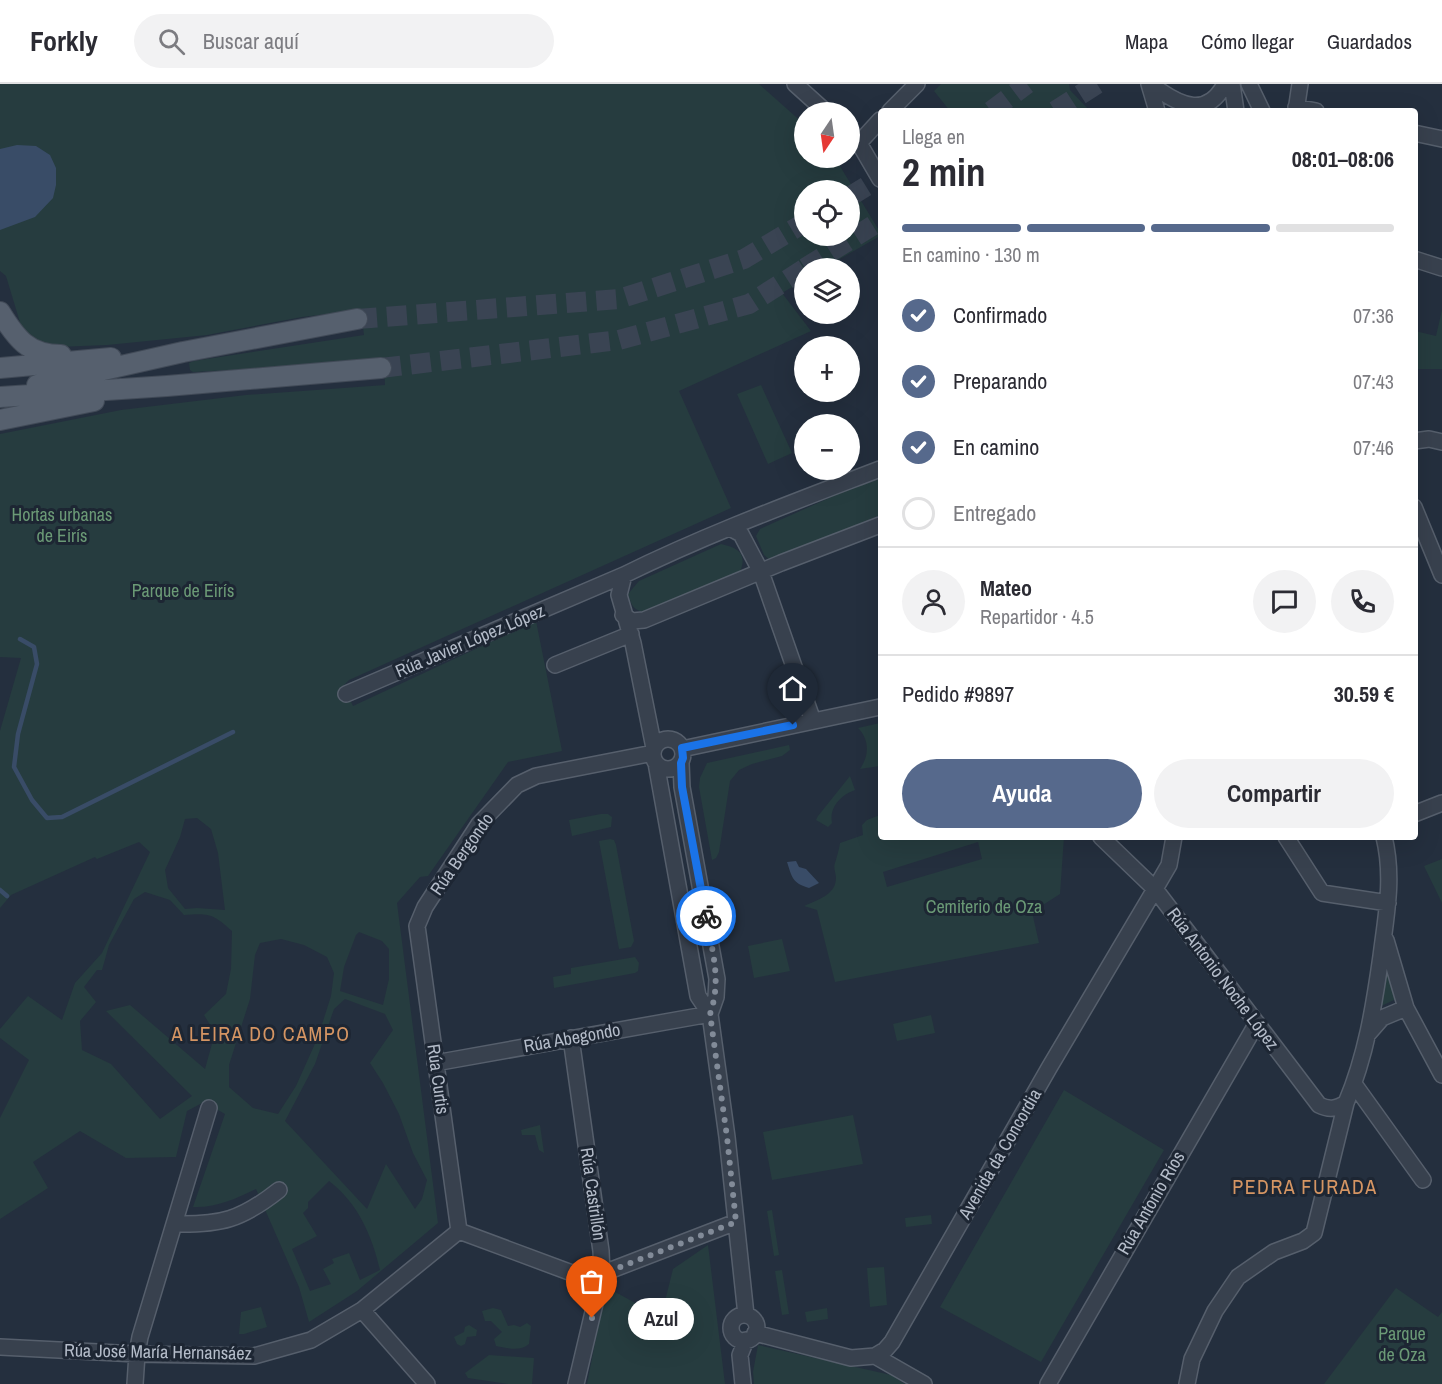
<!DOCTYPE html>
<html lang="es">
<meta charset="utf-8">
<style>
:root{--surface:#fff;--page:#f2f2f3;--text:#2b2b33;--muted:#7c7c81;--line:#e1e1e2;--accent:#56698c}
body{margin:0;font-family:"Archivo Narrow",sans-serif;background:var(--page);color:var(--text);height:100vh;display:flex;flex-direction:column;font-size:22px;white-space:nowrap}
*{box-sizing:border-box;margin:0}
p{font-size:20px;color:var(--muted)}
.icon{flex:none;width:33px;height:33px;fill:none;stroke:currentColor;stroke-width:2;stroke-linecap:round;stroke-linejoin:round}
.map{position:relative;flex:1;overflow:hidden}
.sheet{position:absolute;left:878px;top:24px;width:540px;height:732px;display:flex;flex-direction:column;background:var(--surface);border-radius:6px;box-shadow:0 6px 24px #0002}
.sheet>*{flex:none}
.needle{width:39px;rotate:193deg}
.buttons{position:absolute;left:794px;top:18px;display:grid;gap:12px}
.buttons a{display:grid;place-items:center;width:66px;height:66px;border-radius:50%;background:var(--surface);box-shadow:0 6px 24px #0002;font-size:30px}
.pin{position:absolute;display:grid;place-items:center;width:51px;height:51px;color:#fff;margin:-62px -26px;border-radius:50% 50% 50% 0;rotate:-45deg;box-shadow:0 0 6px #0007}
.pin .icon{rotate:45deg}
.courier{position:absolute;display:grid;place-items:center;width:60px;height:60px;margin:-30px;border:4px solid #1a73e8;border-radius:50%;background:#fff;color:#222;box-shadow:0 2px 8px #0007}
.bubble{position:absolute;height:42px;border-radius:21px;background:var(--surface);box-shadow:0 6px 24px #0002;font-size:20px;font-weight:700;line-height:42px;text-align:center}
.headline em{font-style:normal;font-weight:700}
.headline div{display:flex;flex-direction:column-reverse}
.headline{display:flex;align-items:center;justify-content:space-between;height:102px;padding:0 24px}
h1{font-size:39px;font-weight:700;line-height:45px}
.bar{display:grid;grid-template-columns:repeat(4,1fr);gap:9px 6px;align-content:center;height:72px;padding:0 24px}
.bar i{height:8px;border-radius:4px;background:var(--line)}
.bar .current{background:var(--accent)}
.bar p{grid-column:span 4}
.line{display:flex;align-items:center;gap:15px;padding:0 24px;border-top:2px solid var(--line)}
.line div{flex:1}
.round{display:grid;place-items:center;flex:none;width:63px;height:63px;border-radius:32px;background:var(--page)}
ol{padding:0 24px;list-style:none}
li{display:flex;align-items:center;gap:18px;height:66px}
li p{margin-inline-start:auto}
li .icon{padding:6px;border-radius:50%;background:var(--accent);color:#fff;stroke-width:4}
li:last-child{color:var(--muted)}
li i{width:33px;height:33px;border:3px solid var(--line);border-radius:50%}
.primary-button{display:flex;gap:12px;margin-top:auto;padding:12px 24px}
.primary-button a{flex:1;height:69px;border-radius:36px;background:var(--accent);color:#fff;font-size:24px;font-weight:700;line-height:69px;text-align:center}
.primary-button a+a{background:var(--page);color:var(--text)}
header{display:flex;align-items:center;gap:36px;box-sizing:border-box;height:84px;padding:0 30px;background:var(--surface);border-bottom:2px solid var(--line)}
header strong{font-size:28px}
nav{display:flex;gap:33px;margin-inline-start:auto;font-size:21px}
.search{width:420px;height:54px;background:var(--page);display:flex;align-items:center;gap:15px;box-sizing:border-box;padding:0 21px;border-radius:33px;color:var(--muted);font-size:22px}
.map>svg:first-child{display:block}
.green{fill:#263c3f;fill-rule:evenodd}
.water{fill:#394c67}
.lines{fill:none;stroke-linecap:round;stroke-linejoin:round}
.stream{stroke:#394c67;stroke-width:4.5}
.major-tunnel{stroke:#3a4453;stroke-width:20;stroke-dasharray:20 10;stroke-linecap:butt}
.minor-casing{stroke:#565f6c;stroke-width:18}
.major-casing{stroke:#414a57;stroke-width:22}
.minor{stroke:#38414e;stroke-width:15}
.major{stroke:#56606e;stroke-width:20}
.done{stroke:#828b98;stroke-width:6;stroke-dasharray:0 10.8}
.route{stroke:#1a73e8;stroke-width:8}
.labels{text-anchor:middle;stroke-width:6;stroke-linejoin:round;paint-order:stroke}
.park-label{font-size:18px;fill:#6b9a76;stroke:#1d2633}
.street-label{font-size:18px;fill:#b4bcc9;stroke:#1d2633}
.neighbourhood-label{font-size:20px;letter-spacing:1.5px;fill:#d59563;stroke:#1d2633}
</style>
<header>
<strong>Forkly</strong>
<div class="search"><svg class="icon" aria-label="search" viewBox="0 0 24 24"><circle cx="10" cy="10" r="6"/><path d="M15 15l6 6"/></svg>Buscar aquí</div>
<nav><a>Mapa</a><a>Cómo llegar</a><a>Guardados</a></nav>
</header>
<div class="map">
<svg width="1442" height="1300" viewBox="0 0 1442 1300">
<rect width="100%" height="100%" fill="#242f3e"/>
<path class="green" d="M0,0H759L804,40V74H835L880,148V152L824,184H804V196L782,209L811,247L679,307L731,424L349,596L343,602L353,622L536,537L562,667L508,678L428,792L420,793L397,819L438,1139L357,1207L309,1238L299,1203L256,1105C235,1115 216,1124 193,1123L225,1030L204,1018L187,1027L176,1073L126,1074L80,1047L33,1078L48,1104L0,1135V1034L29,976L0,954V945L28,912L62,936L75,899L102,869L150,768L139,758L97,775L95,773L11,811L0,824V647L21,574L0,573V350L121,326L246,311L385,301L384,278L193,288L190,286L189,279L194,277L364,251L361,226L302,233L207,251L107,261L57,263L41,259L22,245L6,192L0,187ZM804,106H849V152H804ZM197,734L211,745L218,769L225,826L197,824L185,825L168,804L165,786L180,753L185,735ZM145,808L170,816L184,831C210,829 213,830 232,847L231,885L226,910L204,931L215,949L205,985L130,921L106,927L192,1012L160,1035L111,980L82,966L80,937L96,918L84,903L97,886H102L109,861L134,815ZM359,848L382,857L389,865V895L383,921L340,907L344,883L356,851ZM281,855L304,861L327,873L334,889L331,912L318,953L296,1002L278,1030L253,1024L229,1003V981L250,915L255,871L260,859ZM345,915L385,930L393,946L370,979L383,999L399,1030L413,1069L427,1096L422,1115L415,1125L386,1080L367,1125L285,1037L315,980L334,925ZM329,1097C358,1119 372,1152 380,1186L360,1196L349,1169L332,1175L334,1179L323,1185L331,1200L310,1207L292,1165L317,1152L303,1129L308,1124V1118Z
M941,0H1069L1070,6L1090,27H950L934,7Z
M1442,226V285H1415V247L1436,252Z
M761,301L792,369L768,380L737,310Z
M880,395V431L771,477L764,471L756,452L760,445L847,406Z
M721,460C740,464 748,471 739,490L649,529C635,527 632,524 628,510L639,497Z
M880,639V682L860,685C869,672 870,656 858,644Z
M789,661L790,666L782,672L752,680L739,686L730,697L719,768L716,774L712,776L699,703L700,694L707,679Z
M850,692L855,706C841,711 829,723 832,739L828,743L816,736L818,732Z
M601,730H608L612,733L611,743L572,752L569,736Z
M880,731V753H1064L1060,810L1032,828L1039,859L835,898L817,826L804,822C817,816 836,811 836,794C836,789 833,784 835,779C837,772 839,766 840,759L863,751L862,741L867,736ZM978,758L982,775L887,803L883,788Z
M610,755L614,756L616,761L634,857L631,863L619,865L599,757Z
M1442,775V819L1424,782Z
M782,855L790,887L754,894L748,862Z
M635,873L639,879L638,887L635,889L554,904L553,893L571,890V884Z
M1383,883H1388L1396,915L1377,924Z
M931,931L935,949L897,957L893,940Z
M1064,1006L1164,1066L1041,1278L940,1223Z
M853,1031L863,1080L772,1096L763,1048Z
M540,1041L544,1069L539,1066L535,1051H522L521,1046Z
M772,1126L779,1171L774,1172L767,1127Z
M931,1131L932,1140L906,1143L905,1134Z
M708,1161L725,1300H587L606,1203L661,1233L673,1185Z
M884,1183L887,1221L870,1223L867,1184Z
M782,1186L789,1230L782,1231L775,1187Z
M1396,1204L1438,1233L1442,1228V1300H1324Z
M261,1223L267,1243L244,1250H239L241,1228Z
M493,1224L501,1226L508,1242L514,1241L520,1243L527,1239L531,1242L529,1260C520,1268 507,1264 496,1262L494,1255L502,1248L491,1237H485L482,1227Z
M827,1224L828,1235L807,1238L805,1228Z
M469,1241L477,1246L476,1252L467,1253L465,1260L461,1262L457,1260L454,1253L464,1248L465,1243Z
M758,1261L891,1291L905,1300H754L753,1288Z
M489,1271L534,1274L532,1300H508L468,1294L465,1289Z"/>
<path class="water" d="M17,61L36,62L50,71L56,84V101L53,114L35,133L0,146V65Z
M796,777L799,783L806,785L819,799L809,804C792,799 792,793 787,778Z"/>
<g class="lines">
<path class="stream" d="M20,555L34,563L37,580L18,650L14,683L32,716L47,734L62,733L233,648
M0,806L7,812"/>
<path class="major-tunnel" d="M991,27L1027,0
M1055,27L1097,0
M849,113L880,94
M805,184L880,137
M357,235L619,215L744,175L804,139
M381,284L619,256L749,220L804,185"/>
<defs>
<path id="minor" d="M795,0L826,28
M1149,0L1157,27
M1232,0L1236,27
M1249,0L1262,27
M1156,4C1181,22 1207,34 1225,0
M1296,23L1316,27
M890,27L917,0
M1296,27L1300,0
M849,49L859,59L880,95
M1414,49L1442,55
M859,59L880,36
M1414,175L1442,184
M1414,357L1429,355L1442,358
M1414,423L1442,491
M730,444L741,450L761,488L813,637
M623,531L632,537L644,536L781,479L880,441
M555,581L631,550
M346,610L624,491
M653 670a15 15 0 1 1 30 0a15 15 0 1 1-30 0Z
M654,664L633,559L619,511L624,491C707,450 794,418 880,385
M682,665L880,623
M656,679L698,912L710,930
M681,679L682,703L717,895L716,913L710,930L727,1053L746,1231
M1414,730L1442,719
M1101,753L1155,805L1319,1021C1329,1026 1336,1025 1346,1019
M1286,753L1322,809L1388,819
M1386,856L1406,924L1442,991
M1368,950L1382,934L1406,924
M571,954L601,1167L602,1190L576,1300
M435,979L710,930
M1354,1000L1423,1096
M174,1140C221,1141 241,1136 279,1106
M459,1147L417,842L425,823L479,740L517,701L536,692L653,669
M459,1147L588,1195L736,1138
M362,1226L427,1300
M731 1244a13 13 0 1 1 26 0a13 13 0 1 1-26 0Z
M755,1249L851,1274L875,1272L885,1266L892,1258L1049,984L1155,805L1169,781L1174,753
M0,1263L137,1270L254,1272L311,1256L362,1226L459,1147
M875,1272L924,1300
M135,1300L137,1270L140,1253L209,1024
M743,1300L740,1271L746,1256
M1048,1300L1257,939
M1187,1300L1192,1275L1215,1227L1238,1193L1274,1168L1303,1157L1314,1149L1346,1019C1366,972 1374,922 1381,872C1386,832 1394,793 1384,753"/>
<path id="major" d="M0,228C16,254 28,271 61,271
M0,284L111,274
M37,301L183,268L357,235
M0,313L167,302L381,284
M0,336L94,317"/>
</defs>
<use href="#minor" class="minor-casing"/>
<use href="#major" class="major-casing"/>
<use href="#minor" class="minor"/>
<use href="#major" class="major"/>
</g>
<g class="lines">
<path class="done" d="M592,1234L602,1190L736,1138L727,1053L710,930C722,896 712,867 706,832"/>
<path class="route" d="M706,832L682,703L681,679L683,674L682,664L793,641"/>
</g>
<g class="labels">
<g class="park-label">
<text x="62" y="437">Hortas urbanas<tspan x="62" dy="21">de Eirís</tspan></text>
<text x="183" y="513">Parque de Eirís</text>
<text x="984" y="829">Cemiterio de Oza</text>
<text x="1402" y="1256">Parque<tspan x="1402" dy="21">de Oza</tspan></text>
</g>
<g class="street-label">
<text transform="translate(470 557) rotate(-23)" y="6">Rúa Javier López López</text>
<text transform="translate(462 770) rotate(-55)" y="6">Rúa Bergondo</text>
<text transform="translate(1223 895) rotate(53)" y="6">Rúa Antonio Noche López</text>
<text transform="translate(572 954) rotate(-10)" y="6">Rúa Abegondo</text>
<text transform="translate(438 995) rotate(82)" y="6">Rúa Curtis</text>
<text transform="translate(1000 1070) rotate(-60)" y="6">Avenida da Concordia</text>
<text transform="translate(593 1110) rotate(82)" y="6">Rúa Castrillón</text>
<text transform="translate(1151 1119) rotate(-60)" y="6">Rúa Antonio Ríos</text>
<text transform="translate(158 1268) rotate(1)" y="6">Rúa José María Hernansáez</text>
</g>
<g class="neighbourhood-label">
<text x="261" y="957">A LEIRA DO CAMPO</text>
<text x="1305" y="1110">PEDRA FURADA</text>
</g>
</g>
</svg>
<div class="buttons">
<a><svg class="needle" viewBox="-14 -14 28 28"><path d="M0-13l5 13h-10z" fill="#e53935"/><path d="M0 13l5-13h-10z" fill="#7c7c81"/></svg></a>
<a><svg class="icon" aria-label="locate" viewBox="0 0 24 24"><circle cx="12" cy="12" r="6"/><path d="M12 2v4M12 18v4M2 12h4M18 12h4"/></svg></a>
<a><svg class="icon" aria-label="layers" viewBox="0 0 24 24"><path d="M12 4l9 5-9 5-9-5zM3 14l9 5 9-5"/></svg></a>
<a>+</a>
<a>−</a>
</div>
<div class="pin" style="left:592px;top:1234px;background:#ea580c"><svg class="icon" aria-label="bag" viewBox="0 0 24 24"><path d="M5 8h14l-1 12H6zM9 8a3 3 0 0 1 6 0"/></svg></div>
<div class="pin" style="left:793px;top:641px;background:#1f2937"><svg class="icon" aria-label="home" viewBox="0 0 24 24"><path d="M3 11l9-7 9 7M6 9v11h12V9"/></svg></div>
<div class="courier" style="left:706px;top:832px"><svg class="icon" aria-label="bike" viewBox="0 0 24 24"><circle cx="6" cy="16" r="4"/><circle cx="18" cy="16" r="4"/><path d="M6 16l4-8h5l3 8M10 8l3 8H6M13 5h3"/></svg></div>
<div class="bubble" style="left:628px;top:1214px;width:66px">Azul</div>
<section class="sheet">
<div class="headline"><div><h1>2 min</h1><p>Llega en</p></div><em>08:01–08:06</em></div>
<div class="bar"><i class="current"></i><i class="current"></i><i class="current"></i><i></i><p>En camino · 130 m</p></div>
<ol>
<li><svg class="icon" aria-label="check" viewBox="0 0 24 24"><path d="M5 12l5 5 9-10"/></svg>Confirmado<p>07:36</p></li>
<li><svg class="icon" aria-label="check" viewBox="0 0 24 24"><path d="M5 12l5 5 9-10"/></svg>Preparando<p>07:43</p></li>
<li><svg class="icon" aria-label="check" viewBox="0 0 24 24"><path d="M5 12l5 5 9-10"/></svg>En camino<p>07:46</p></li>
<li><i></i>Entregado</li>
</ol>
<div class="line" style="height:108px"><a class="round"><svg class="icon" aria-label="person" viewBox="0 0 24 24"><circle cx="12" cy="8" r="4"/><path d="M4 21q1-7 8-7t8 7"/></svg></a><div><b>Mateo</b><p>Repartidor · 4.5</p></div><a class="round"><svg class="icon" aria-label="chat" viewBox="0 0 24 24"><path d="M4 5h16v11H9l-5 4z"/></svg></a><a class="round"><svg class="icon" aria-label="phone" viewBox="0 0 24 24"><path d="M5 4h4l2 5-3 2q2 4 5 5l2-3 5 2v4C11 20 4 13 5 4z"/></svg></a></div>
<div class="line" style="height:78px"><div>Pedido #9897</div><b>30.59 €</b></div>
<div class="primary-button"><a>Ayuda</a><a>Compartir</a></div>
</section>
</div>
